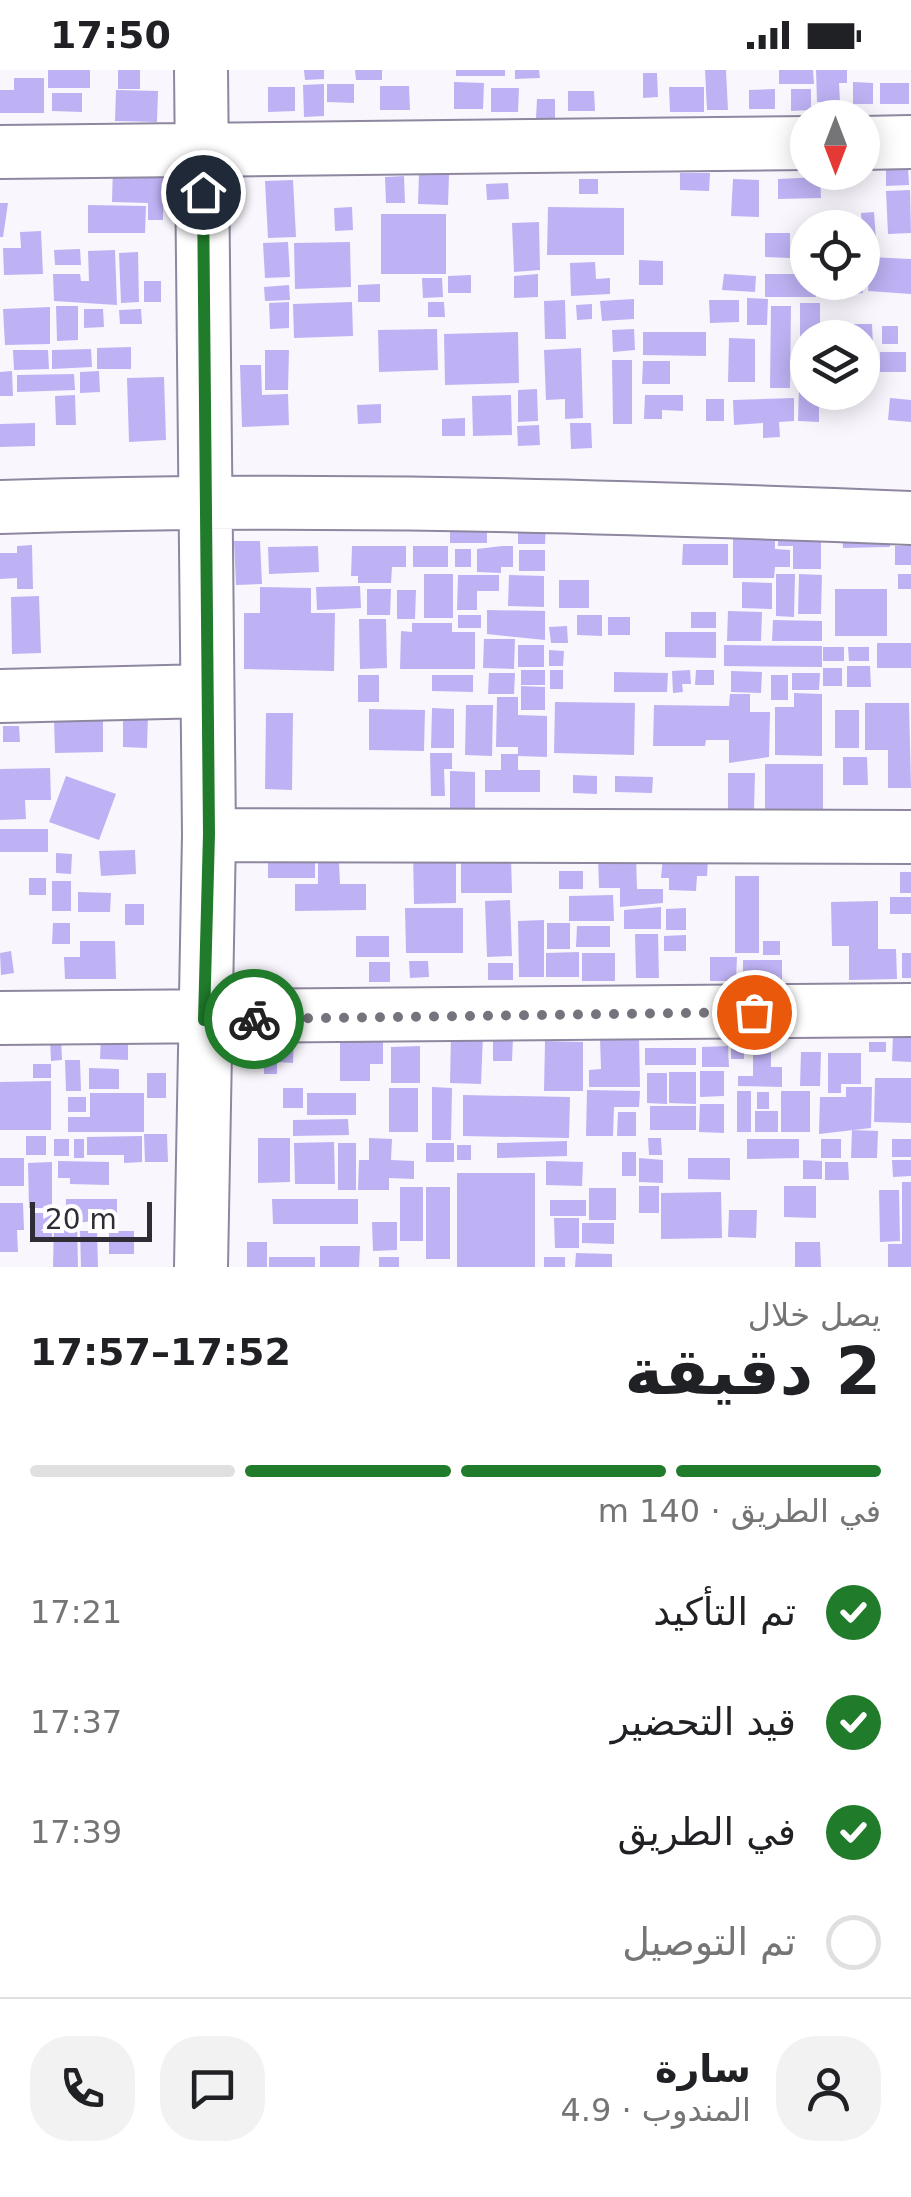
<!DOCTYPE html>
<html lang="ar">
<meta charset="utf-8">
<style>
:root{--surface:#fff;--page:#f2f2f2;--text:#202124;--muted:#757577;--line:#e0e0e0;--accent:#207b2b}
body{margin:0;font-family:"DejaVu Sans","Noto Naskh Arabic",sans-serif;background:var(--page);color:var(--text);direction:rtl;height:100vh;display:flex;flex-direction:column;font-size:38px;white-space:nowrap}
*{box-sizing:border-box;margin:0}
p{font-size:32px;color:var(--muted)}
.icon{flex:none;width:55px;height:55px;fill:none;stroke:currentColor;stroke-width:2;stroke-linecap:round;stroke-linejoin:round}
.map{position:relative;height:1197px;overflow:hidden;direction:ltr}
.drawer{display:flex;flex-direction:column;background:var(--surface);flex:1}
.drawer>*{flex:none}
.needle{width:65px;rotate:180deg}
.fabs{position:absolute;left:790px;top:30px;display:grid;gap:20px}
.fabs a{display:grid;place-items:center;width:90px;height:90px;border-radius:50%;background:var(--surface);box-shadow:0 5px 25px #0003;font-size:50px}
.scale{position:absolute;left:30px;bottom:25px;width:122px;box-sizing:border-box;padding-left:10px;border:5px solid #2f2c36;border-top:0;font-size:28px;line-height:35px;white-space:nowrap;color:#2f2c36;-webkit-text-stroke:8px #fff;paint-order:stroke}
.pin{position:absolute;display:grid;place-items:center;width:85px;height:85px;color:#fff;margin:-42px;border:5px solid #fff;border-radius:50%;box-shadow:0 2px 10px #0007}
.courier{position:absolute;display:grid;place-items:center;width:100px;height:100px;margin:-50px;border:8px solid #207b2b;border-radius:50%;background:#fff;color:#222;box-shadow:0 2px 12px #0007}
.headline em{font-style:normal;font-weight:800}
.headline div{display:flex;flex-direction:column-reverse}
.headline{display:flex;align-items:center;justify-content:space-between;height:170px;padding:0 30px}
h1{font-size:65px;font-weight:800;line-height:75px}
.bar{display:grid;grid-template-columns:repeat(4,1fr);gap:15px 10px;align-content:center;height:120px;padding:0 30px}
.bar i{height:12px;border-radius:8px;background:var(--line)}
.bar .on{background:var(--accent)}
.bar p{grid-column:span 4}
.line{display:flex;align-items:center;gap:25px;padding:0 30px;border-top:2px solid var(--line)}
.line div{flex:1}
.round{display:grid;place-items:center;flex:none;width:105px;height:105px;border-radius:40px;background:var(--page)}
ol{padding:0 30px;list-style:none}
li{display:flex;align-items:center;gap:30px;height:110px}
li p{margin-inline-start:auto}
li .icon{padding:10px;border-radius:50%;background:var(--accent);color:#fff;stroke-width:4}
li:last-child{color:var(--muted)}
li i{width:55px;height:55px;border:5px solid var(--line);border-radius:50%}
.status{display:flex;justify-content:space-between;align-items:center;height:70px;padding:0 50px;background:var(--surface);direction:ltr}
.status svg{height:28px;fill:currentColor}
.map>svg:first-child{display:block}
.building{fill:#beb2f4}
.lines{fill:none;stroke-linecap:round;stroke-linejoin:round}
.minor-casing{stroke:#8e879f;stroke-width:56}
.minor{stroke:#fff;stroke-width:52}
.done{stroke:#76737c;stroke-width:10;stroke-dasharray:0 18}
.route{stroke:#207b2b;stroke-width:12}
</style>
<div class="status"><b>17:50</b><svg viewBox="0 0 49 12"><path d="M0 12V9h3v3zM5 12V6h3v6zM10 12V3h3v9zM15 12V0h3v12zM26 1h20v11H26zM47 4h2v5h-2z"/></svg></div>
<div class="map">
<svg width="911" height="1197" viewBox="0 0 911 1197">
<rect width="100%" height="100%" fill="#f9f7fd"/>
<path class="building" d="M48,0H90V18H48Z
M118,0H140V19H118Z
M304,0H324V9L305,10Z
M355,0H382V10H356Z
M456,0H505V6H456Z
M515,0H539L540,8L515,9Z
M705,0H726L728,40H707Z
M779,0H813L814,14H779Z
M816,0H847V13H839L840,32H817Z
M643,3H657L658,27L643,28Z
M14,8H44V43H0V20H14Z
M454,12L484,13L483,39H454Z
M853,12L873,13V34H853Z
M880,13H909V34H880Z
M324,14V46L304,47L303,15Z
M327,14H354V33L327,32Z
M380,16H409L410,40H380Z
M268,17H295V41L268,42Z
M669,17H704V42H670Z
M491,18H519L518,42H491Z
M775,19V39H749V20Z
M791,19H811V40L791,41Z
M116,20L158,21L157,52L115,51Z
M568,21H594L595,41H568Z
M52,23H82V42L52,41Z
M537,29H555V48H536Z
M113,96L164,97L163,150H148V133L112,132Z
M908,96L909,115L886,116V98Z
M419,103L449,105L448,135L418,134Z
M680,103H710L709,121L680,120Z
M404,106L405,133H386L385,107Z
M820,107L821,128L778,129V109Z
M579,109H598V124H579Z
M733,109L759,110V147L731,146Z
M293,110L296,167L268,168L265,111Z
M508,113L509,129L487,130L486,114Z
M910,120L911,163L888,164L886,121Z
M0,133H8L3,167H0Z
M88,135L146,136L145,163H88Z
M352,137L353,160L335,161L334,138Z
M548,137L624,138V185H547Z
M874,142L877,182L864,183L861,143Z
M381,144H446V204H381Z
M857,150V158H823L822,152Z
M539,152L540,200L514,202L512,153Z
M41,161L43,204L4,205L3,178H21L20,162Z
M765,163H790V188L765,187Z
M795,163H808V181H795Z
M288,172L290,207L265,208L263,173Z
M350,172L351,217L295,219L294,173Z
M80,179L81,195H55L54,180Z
M115,180L117,235L54,231L53,204H80L81,211H89L88,181Z
M138,182L139,232L121,233L119,183Z
M870,187L911,189V224L868,221Z
M639,190L663,191V215H639Z
M595,192L596,209L610,208V224L571,226L570,193Z
M538,204V227L514,228V206Z
M724,204L756,206L755,222L722,220Z
M765,204H808V212H816V227H765Z
M471,205V223H448V206Z
M422,208H442L443,227L423,228Z
M144,211H161V232H144Z
M843,212H862L863,223L844,225Z
M380,214V232H358V215Z
M289,215L290,230L265,231L264,217Z
M747,228L768,229L767,255H747Z
M634,229V249L602,251L600,231Z
M565,230L566,269H545L544,231Z
M709,230H739V252L710,253Z
M289,232V258L270,259L269,233Z
M352,232L353,266L294,268L293,234Z
M428,232H444L445,247H428Z
M800,233H820V268H808V273H800Z
M592,234V249L577,250L576,235Z
M56,236H78V270L57,271Z
M771,236H791L790,318H770Z
M50,237V274L5,275L3,239Z
M84,239H103L104,257L84,258Z
M141,239L142,254H120L119,240Z
M837,254H872L873,276H862V268H837Z
M882,256H898V274H882Z
M437,259L438,300L379,302L378,260Z
M634,259L635,280L613,282L612,260Z
M518,262L519,313L445,315L444,264Z
M643,262H706V286L643,285Z
M729,268L755,269V312H728Z
M131,277V299H97V278Z
M581,278L583,348L565,349V329L546,330L544,280Z
M91,279L92,297L52,299V280Z
M13,280H48L49,299L14,300Z
M265,280H289L288,320H265Z
M800,281H808V322H819V352L798,351Z
M862,282H876V303H862Z
M880,282H906V302H880Z
M612,290H632V354H613Z
M643,291H670V314H642Z
M240,295H261L262,325L288,324L289,355L242,357Z
M12,301L13,326H0V302Z
M99,301L100,322L80,323V302Z
M74,304L75,320L17,322V305Z
M164,307L166,370L129,372L127,308Z
M537,319L538,351L518,352V320Z
M75,325L76,355H56L55,326Z
M511,325L512,365L473,366L472,326Z
M645,325H683V341L662,340V349H644Z
M794,328V351L779,352L780,367L763,368V353L734,355L733,330Z
M890,328L911,330V352L888,350Z
M706,329H724V351H706Z
M381,334V353L358,354L357,335Z
M465,348V366H442V349Z
M35,353V376L0,377V354Z
M570,353H591L592,378L571,379Z
M539,355L540,375L518,376L517,356Z
M518,453H546L545,474H518Z
M450,456H487V473H450Z
M778,456H821V499H793V476H778Z
M842,456H890V477L843,478Z
M733,465H775V479L790,480V497H775L774,508H733Z
M234,471H260L262,514L236,515Z
M683,474H728V495H682Z
M32,475L33,519H17V508L0,509V483H17V476Z
M318,476L319,502L269,504L268,477Z
M352,476H406V497H392L391,513H358V506H351Z
M413,476H448V497H413Z
M502,476H513V497H501V503L477,502V479Z
M895,476H911V495H895Z
M455,479H471V497H455Z
M519,480H545V501H519Z
M424,504H453V548H424Z
M776,504H795L794,547L776,546Z
M799,504L822,505L821,544H798Z
M898,504H911V519H898Z
M458,505H499V521H477V540H457Z
M509,505L544,506V537L508,536Z
M559,510H589V538H559Z
M742,512L772,513V539L742,538Z
M360,516L361,538L317,540L316,517Z
M260,517L311,518V543H335L334,601L244,599V543H260Z
M367,519H391L390,545H367Z
M835,519H887V566H835Z
M397,520H416L415,549H397Z
M39,526L41,583L12,584L11,527Z
M487,540L545,541V570L487,564Z
M728,541L762,542L761,571H727Z
M691,542H716V558H691Z
M458,545H481V558H458Z
M577,545H602V566L577,565Z
M608,547H630V565H608Z
M359,549H386L387,598L360,599Z
M773,550L822,551V571H772Z
M412,553H452V562H475V599H400L401,561L412,562Z
M567,556L568,573H551L549,557Z
M665,562H716V588L665,587Z
M484,569H515L514,599L483,598Z
M877,573H911V598H877Z
M518,575H544V597H518Z
M724,575L822,576V597L724,596Z
M823,577H844V591H823Z
M848,577H869V591H849Z
M549,580L564,581L563,596H549Z
M847,596H870L871,617H847Z
M823,598H842V616H823Z
M521,600H545V615H521Z
M550,600H563V619H550Z
M690,600L691,614H682L683,622L673,623L672,601Z
M696,600H714V615H695Z
M731,601L762,602L761,623L731,622Z
M614,602L668,603L667,622H614Z
M489,603H515L514,624H488Z
M792,603H820L819,620H792Z
M358,605H379V632H358Z
M432,605H473V622L432,621Z
M771,605H788V630H771Z
M521,616L545,617V640H521Z
M794,623L822,624V686L775,685V637H794Z
M730,624H750V642H770L769,687L729,693V670H706L705,676H653L654,635L729,636Z
M497,627H518V645L547,646V687L518,686V677H496Z
M555,632L635,633L634,685L554,683Z
M865,633H909L911,718H888V680H865Z
M466,635H493L492,686L465,685Z
M432,638L454,639V678H431Z
M369,639L425,640L424,681L369,680Z
M835,640H859V678H835Z
M266,643H293L292,720L265,719Z
M123,644H148L147,678L123,677Z
M103,648V682L55,683L54,649Z
M3,656H19L20,672H3Z
M430,683H452V699H444L445,726H431Z
M501,684H518V700H540V722H485V700H501Z
M843,687H867L868,715H843Z
M765,694H823V739H765Z
M50,698L51,730H25L26,749L0,750V699Z
M450,701L475,702V739L450,738Z
M728,703H755L754,740H728Z
M573,705L597,706V724L573,723Z
M66,706L116,724L99,770L49,752Z
M615,706L653,707L652,723L615,722Z
M0,759H48V782H0Z
M456,773V833L414,834L413,782Z
M135,780L136,804L101,806L99,781Z
M315,782V808H268V783Z
M56,783L72,784L71,804L56,803Z
M598,785H636L637,819H663V833L620,837V818H599Z
M663,786L708,788L707,806H697L696,821L669,820V808H661Z
M511,787L512,823H461V788Z
M318,793H339L340,814H366V840L295,841V814H318Z
M559,801H583V819H559Z
M900,802H911V823H900Z
M735,806H759V883H735Z
M29,808H46V825H29Z
M52,811H71V841H52Z
M78,822L111,823L110,842H78Z
M613,825L614,851H569V826Z
M890,827H911V844H890Z
M510,830L512,886L487,887L485,831Z
M878,831V879H896L897,909L849,910V876H832L831,832Z
M125,834H144V855H125Z
M661,837V859H624V840Z
M405,838H463V883H406Z
M686,838V860H666V839Z
M544,850V907H519L518,851Z
M53,853H70V874H52Z
M547,853H570V879H547Z
M577,856H610V877H576Z
M635,864H658L659,908H636Z
M686,865V881H664V866Z
M356,866H389V887H356Z
M80,871H115L116,909H65L64,887H80Z
M763,871H780V885H763Z
M11,881L14,903L1,905L0,883Z
M579,882V907H546V883Z
M582,883H615V911H582Z
M902,883H911V908H902Z
M710,887H737L736,911H710Z
M743,890H782V913L743,912Z
M409,891H428L429,907L410,908Z
M369,892H390V912H369Z
M488,893H513V910H488Z
M246,956H294L293,993L277,992V1004H264V992L246,991Z
M731,963H744V989H731Z
M451,965H483L481,1014L450,1013Z
M893,965L911,966V992L892,991Z
M101,966L128,967V990L100,989Z
M493,966L513,967L512,991H493Z
M61,968L62,990L51,991L50,969Z
M340,968H383V994H370V1011H340Z
M600,968H639L640,1017H589V1000L601,999Z
M545,971L583,972V1021H544Z
M869,972H886V982H869Z
M420,976V1013H391V977Z
M728,976L729,997H702V977Z
M645,978H696V995H645Z
M753,979H771V997H782V1017L738,1016V1006H753Z
M801,982H821L820,1016H800Z
M828,983H861V1014H841V1023H828Z
M65,990H80L81,1021H66Z
M33,994H51V1008H33Z
M89,998L119,999V1019H89Z
M700,1001H724V1026L700,1027Z
M669,1002H696V1034L669,1033Z
M147,1003H166V1028H147Z
M647,1003H667V1034L647,1033Z
M875,1008H911V1053L874,1052Z
M51,1011V1060H0V1012Z
M432,1017L452,1018L451,1070H432Z
M846,1017H872L871,1058L819,1064L820,1027H846Z
M283,1018H303V1038H283Z
M389,1018H418V1062H389Z
M587,1020L640,1021L639,1037H614L613,1066H586Z
M737,1021H751V1062H737Z
M781,1021H810V1062H781Z
M757,1022H769V1039H757Z
M90,1023H144V1062H68V1047H90Z
M307,1023H356V1045H307Z
M463,1025L570,1027L569,1068L463,1066Z
M68,1027H86V1042H68Z
M700,1034H724V1063L699,1062Z
M650,1036H696V1060H650Z
M755,1041H778V1062H755Z
M618,1042H636V1066H617Z
M348,1049L349,1065L293,1066V1050Z
M852,1060L878,1061L877,1088H851Z
M144,1064H167L168,1092H145Z
M26,1066H46V1085H26Z
M142,1066V1092L124,1093V1085H87V1067Z
M258,1068H290V1112L258,1113Z
M369,1068L392,1069L391,1090L414,1091V1109L389,1108V1120H358L359,1090H369Z
M648,1068H661L662,1085H649Z
M54,1069H69V1086H54Z
M74,1069H84V1088H74Z
M747,1069H799V1088L747,1089Z
M821,1069H841V1088H821Z
M892,1069H911V1087H892Z
M567,1071V1086L497,1088V1073Z
M334,1072L335,1114H295L294,1073Z
M338,1073H356V1120H338Z
M426,1073H454V1092H426Z
M457,1075H471V1090H457Z
M622,1082H636V1106H622Z
M0,1088H24V1116H0Z
M639,1088L663,1090V1113L639,1112Z
M688,1088H730V1110L688,1109Z
M803,1090L822,1091V1109H803Z
M892,1090H911V1106L893,1107Z
M58,1091L109,1092V1115L70,1114V1108H58Z
M546,1091L583,1092L582,1116L546,1115Z
M52,1092V1138H29L28,1093Z
M825,1092H848L849,1110H825Z
M457,1103H535V1197H457Z
M902,1112H911V1197H888V1174H902Z
M639,1116H659V1143H639Z
M784,1116H816V1148L784,1147Z
M400,1117H423V1171H400Z
M426,1117H450V1189H426Z
M589,1118H616V1150H589Z
M879,1120H899L900,1171L880,1172Z
M721,1122L722,1168L661,1169V1123Z
M66,1129H117V1148L77,1153L78,1197H53L54,1155H66Z
M272,1129H358V1154H273Z
M550,1130H586V1146H550Z
M0,1133H23L24,1160H17L18,1182H0Z
M729,1140H757L756,1168L728,1167Z
M31,1143H52V1168H31Z
M554,1148H579V1178H555Z
M372,1152H397V1180L373,1181Z
M582,1153H614V1174L582,1173Z
M80,1161H97L98,1197H81Z
M109,1161H134V1184H109Z
M247,1172H267V1197H247Z
M795,1172H820L821,1197H795Z
M320,1176H360L359,1197H320Z
M576,1183L612,1184V1197H575Z
M269,1187H315V1197H269Z
M379,1187H399V1197H379Z
M544,1187H565V1197H544Z"/>
<g class="lines">
<defs>
<path id="minor" d="M862,73L911,72
M0,82L808,73
M0,437C304,427 607,436 911,448
M0,626L207,621
M209,765L911,767
M0,948L911,940
M201,1197L209,765L201,0"/>
</defs>
<use href="#minor" class="minor-casing"/>
<use href="#minor" class="minor"/>
</g>
<g class="lines">
<path class="done" d="M254,949L754,942"/>
<path class="route" d="M203,122L209,764L204,950L254,949"/>
</g>
</svg>
<div class="fabs">
<a><svg class="needle" viewBox="-14 -14 28 28"><path d="M0-13l5 13h-10z" fill="#e53935"/><path d="M0 13l5-13h-10z" fill="#757577"/></svg></a>
<a><svg class="icon" aria-label="locate" viewBox="0 0 24 24"><circle cx="12" cy="12" r="6"/><path d="M12 2v4M12 18v4M2 12h4M18 12h4"/></svg></a>
<a><svg class="icon" aria-label="layers" viewBox="0 0 24 24"><path d="M12 4l9 5-9 5-9-5zM3 14l9 5 9-5"/></svg></a>
</div>
<div class="scale">20 m</div>
<div class="pin" style="left:754px;top:942px;background:#ea580c"><svg class="icon" aria-label="bag" viewBox="0 0 24 24"><path d="M5 8h14l-1 12H6zM9 8a3 3 0 0 1 6 0"/></svg></div>
<div class="pin" style="left:203px;top:122px;background:#1f2937"><svg class="icon" aria-label="home" viewBox="0 0 24 24"><path d="M3 11l9-7 9 7M6 9v11h12V9"/></svg></div>
<div class="courier" style="left:254px;top:949px"><svg class="icon" aria-label="bike" viewBox="0 0 24 24"><circle cx="6" cy="16" r="4"/><circle cx="18" cy="16" r="4"/><path d="M6 16l4-8h5l3 8M10 8l3 8H6M13 5h3"/></svg></div>
</div>
<section class="drawer">
<div class="headline"><div><h1>2 دقيقة</h1><p>يصل خلال</p></div><em>17:52–17:57</em></div>
<div class="bar"><i class="on"></i><i class="on"></i><i class="on"></i><i></i><p>في الطريق · 140 m</p></div>
<ol>
<li><svg class="icon" aria-label="check" viewBox="0 0 24 24"><path d="M5 12l5 5 9-10"/></svg>تم التأكيد<p>17:21</p></li>
<li><svg class="icon" aria-label="check" viewBox="0 0 24 24"><path d="M5 12l5 5 9-10"/></svg>قيد التحضير<p>17:37</p></li>
<li><svg class="icon" aria-label="check" viewBox="0 0 24 24"><path d="M5 12l5 5 9-10"/></svg>في الطريق<p>17:39</p></li>
<li><i></i>تم التوصيل</li>
</ol>
<div class="line" style="height:180px"><a class="round"><svg class="icon" aria-label="person" viewBox="0 0 24 24"><circle cx="12" cy="8" r="4"/><path d="M4 21q1-7 8-7t8 7"/></svg></a><div><b>سارة</b><p>المندوب · 4.9</p></div><a class="round"><svg class="icon" aria-label="chat" viewBox="0 0 24 24"><path d="M4 5h16v11H9l-5 4z"/></svg></a><a class="round"><svg class="icon" aria-label="phone" viewBox="0 0 24 24"><path d="M5 4h4l2 5-3 2q2 4 5 5l2-3 5 2v4C11 20 4 13 5 4z"/></svg></a></div>
</section>
